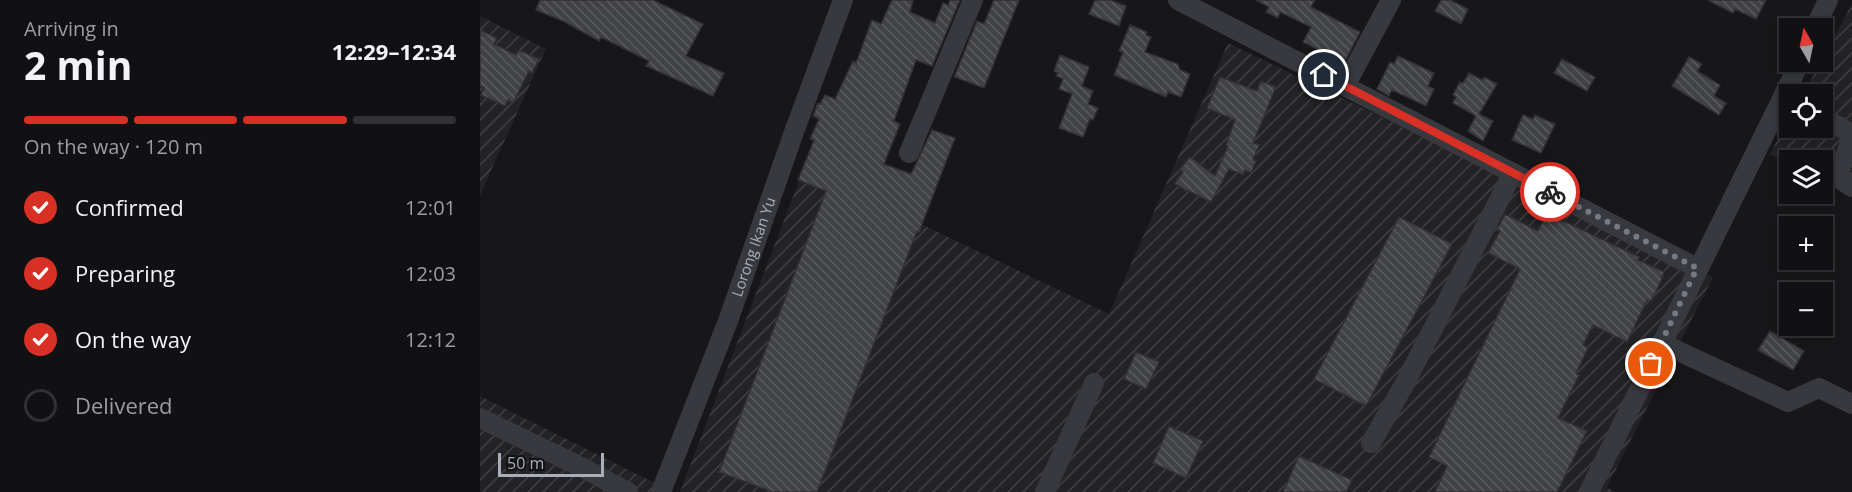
<!DOCTYPE html>
<meta charset="utf-8">
<style>
:root{--surface:#111113;--page:#1e1f21;--text:#f1f3f6;--muted:#9c9da0;--line:#303133;--accent:#d93025}
body{margin:0;font-family:"Open Sans",sans-serif;background:var(--page);color:var(--text);height:100vh;display:flex;flex-direction:column;font-size:22px;white-space:nowrap}
*{box-sizing:border-box;margin:0}
p{font-size:20px;color:var(--muted)}
.icon{flex:none;width:33px;height:33px;fill:none;stroke:currentColor;stroke-width:2;stroke-linecap:round;stroke-linejoin:round}
.map{position:relative;flex:1;overflow:hidden}
.side{display:flex;flex-direction:column;background:var(--surface);width:480px}
.side>*{flex:none}
.needle{width:39px;rotate:351deg}
.tools{position:absolute;left:1299px;top:18px;display:grid;gap:12px}
.tools a{display:grid;place-items:center;width:54px;height:54px;border-radius:0px;background:var(--surface);box-shadow:0 3px 9px #0003,0 0 0 2px var(--line);font-size:30px}
.scale{position:absolute;left:18px;bottom:15px;width:106px;box-sizing:border-box;padding-left:6px;border:3px solid #a8aeba;border-top:0;font-size:16px;line-height:21px;white-space:nowrap;color:#a8aeba;-webkit-text-stroke:4px #121214;paint-order:stroke}
.pin{position:absolute;display:grid;place-items:center;width:51px;height:51px;color:#fff;margin:-26px;border:3px solid #fff;border-radius:50%;box-shadow:0 2px 6px #0007}
.courier{position:absolute;display:grid;place-items:center;width:60px;height:60px;margin:-30px;border:4px solid #d93025;border-radius:50%;background:#fff;color:#222;box-shadow:0 2px 8px #0007}
.head em{font-style:normal;font-weight:700}
.head div{display:flex;flex-direction:column-reverse}
.head{display:flex;align-items:center;justify-content:space-between;height:102px;padding:0 24px}
h1{font-size:39px;font-weight:700;line-height:45px}
.bar{display:grid;grid-template-columns:repeat(4,1fr);gap:9px 6px;align-content:center;height:72px;padding:0 24px}
.bar i{height:8px;border-radius:4px;background:var(--line)}
.bar .selected{background:var(--accent)}
.bar p{grid-column:span 4}
ol{padding:0 24px;list-style:none}
li{display:flex;align-items:center;gap:18px;height:66px}
li p{margin-inline-start:auto}
li .icon{padding:6px;border-radius:50%;background:var(--accent);color:#fff;stroke-width:4}
li:last-child{color:var(--muted)}
li i{width:33px;height:33px;border:3px solid var(--line);border-radius:50%}
main{display:flex;flex:1;min-height:0}
.map>svg:first-child{display:block}
.industrial{fill:url(#industrial-furrows)}
.building{fill:url(#building-back-hatch);stroke:#313135;stroke-width:1.5}
.lines{fill:none;stroke-linecap:round;stroke-linejoin:round}
.minor{stroke:#37393f;stroke-width:20}
.done{stroke:#757982;stroke-width:6;stroke-dasharray:0 10.8}
.route{stroke:#d93025;stroke-width:8}
.labels{text-anchor:middle;stroke-width:4.5;stroke-linejoin:round;paint-order:stroke}
.street-label{font-size:15px;fill:#a8aeba;stroke:#121214}
</style>
<main>
<section class="side">
<div class="head"><div><h1>2 min</h1><p>Arriving in</p></div><em>12:29–12:34</em></div>
<div class="bar"><i class="selected"></i><i class="selected"></i><i class="selected"></i><i></i><p>On the way · 120 m</p></div>
<ol>
<li><svg class="icon" aria-label="check" viewBox="0 0 24 24"><path d="M5 12l5 5 9-10"/></svg>Confirmed<p>12:01</p></li>
<li><svg class="icon" aria-label="check" viewBox="0 0 24 24"><path d="M5 12l5 5 9-10"/></svg>Preparing<p>12:03</p></li>
<li><svg class="icon" aria-label="check" viewBox="0 0 24 24"><path d="M5 12l5 5 9-10"/></svg>On the way<p>12:12</p></li>
<li><i></i>Delivered</li>
</ol>
</section>
<div class="map">
<svg width="1372" height="492" viewBox="0 0 1372 492">
<defs>
<pattern id="industrial-furrows" width="10" height="10" patternUnits="userSpaceOnUse" patternTransform="scale(1.5)"><rect width="10" height="10" fill="#232326"/><path d="M-1 1l2-2M0 10L10 0M9 11l2-2" fill="none" stroke="#404043"/></pattern>
<pattern id="building-back-hatch" width="6" height="6" patternUnits="userSpaceOnUse" patternTransform="scale(1.5)"><rect width="6" height="6" fill="#414246"/><path d="M-1 5l2 2M0 0l6 6M5-1l2 2" fill="none" stroke="#5a5b5f"/></pattern>
</defs>
<rect width="100%" height="100%" fill="#171719"/>
<path class="industrial" d="M1372,4V197L1343,181L1342,160H1310L1309,164L1290,154L1309,119L1310,128H1342V94H1323L1341,62H1342L1343,58Z
M0,16L66,49L0,195Z
M748,43L1233,277L1127,487L1135,492H200L324,168L629,314Z
M0,396L193,492H0Z"/>
<path class="building" d="M60,0H173L223,24L206,56L244,73L233,96L166,66L169,61L121,37L119,41L83,21L56,10Z
M412,0H433L430,12L455,23L463,3L468,5L470,0H480L452,66L436,60L414,121L420,124L404,164L431,174L452,130L475,138L439,232L437,231L337,492H293L239,472L346,191L318,180L334,140L330,139L339,119L333,116L338,103L340,104L345,95L355,99L373,61L376,63L392,20L401,24Z
M514,0H539L504,88L475,77V75L497,21L504,24Z
M615,0H630L646,6L639,26L609,14Z
M776,0H835L831,7L880,32L864,63L823,42L831,27L800,12L798,18L786,12L789,7Z
M961,0H970L988,9L981,24L955,11Z
M1228,0H1286L1276,19L1255,9L1253,13Z
M650,25L667,32L666,35L671,37L665,52L698,64L700,70L710,74L701,97L688,92L686,97L634,75L643,52L639,51Z
M0,30L17,38L14,44L36,55L39,50L59,59L52,73L49,71L33,103L28,100L25,106L1,95L4,88L0,86Z
M580,55L609,67L602,86L613,91L608,104L618,108L613,120L610,119L603,137L579,128L592,94L579,89L583,79L576,76L578,73L574,71Z
M918,56L954,73L948,86L954,89L946,106L912,90L909,96L897,89L910,62L914,64Z
M1209,57L1222,64L1217,71L1240,85L1234,96L1246,103L1239,115L1192,86Z
M1082,59L1115,77L1107,91L1074,73Z
M989,73L1002,80L1004,77L1017,84L999,114L1013,121L1003,141L988,131L996,116L973,103L976,97L973,95L980,82L983,83Z
M740,77L777,91L781,81L796,87L773,143L779,145L773,160L776,161L771,173L765,170L763,175L749,169L731,202L707,190L706,191L695,183L703,172L700,169L710,157L735,176L748,146L746,145L755,120L727,108Z
M1043,115L1053,119L1055,115L1075,124L1061,153L1032,140Z
M1067,213L1159,257L1158,260L1184,272L1182,277H1183L1171,301L1167,300L1147,342L1113,325L1103,345L1108,348L1096,373L1099,375L1078,418L1107,431L1077,492H955L967,466L949,457L1040,269L1008,253L1020,231L1017,230L1025,214L1058,231Z
M919,217L972,244L886,406L834,379Z
M1290,331L1324,351L1313,370L1278,350Z
M656,352L679,362L666,389L644,379Z
M689,426L723,441L706,478L673,463Z
M819,456L872,480L866,492H803Z"/>
<g class="lines">
<g class="minor">
<path d="M698,0L1217,268"/>
<path d="M1335,28L1348,0"/>
<path d="M865,86L911,0"/>
<path d="M1342,117L1372,134"/>
<path d="M1372,138L1359,172L1364,182L1372,187"/>
<path d="M429,153L493,0"/>
<path d="M1181,343L1308,402L1339,388L1372,404"/>
<path d="M0,418L103,468L148,492"/>
<path d="M891,443L925,383L1033,173"/>
<path id="s1" d="M181,492L248,321L314,132L363,0"/>
<path d="M565,492L614,383"/>
<path d="M1109,492L1320,62"/>
</g>
</g>
<g class="lines">
<path class="done" d="M1070,192L1217,268L1171,364"/>
<path class="route" d="M844,75L1070,192"/>
</g>
<g class="labels">
<g class="street-label">
<text dy="5" stroke="none"><textPath href="#s1" startOffset="262">Lorong Ikan Yu</textPath></text>
</g>
</g>
</svg>
<div class="tools">
<a><svg class="needle" viewBox="-14 -14 28 28"><path d="M0-13l5 13h-10z" fill="#e53935"/><path d="M0 13l5-13h-10z" fill="#9c9da0"/></svg></a>
<a><svg class="icon" aria-label="locate" viewBox="0 0 24 24"><circle cx="12" cy="12" r="6"/><path d="M12 2v4M12 18v4M2 12h4M18 12h4"/></svg></a>
<a><svg class="icon" aria-label="layers" viewBox="0 0 24 24"><path d="M12 4l9 5-9 5-9-5zM3 14l9 5 9-5"/></svg></a>
<a>+</a>
<a>−</a>
</div>
<div class="scale">50 m</div>
<div class="pin" style="left:1171px;top:364px;background:#ea580c"><svg class="icon" aria-label="bag" viewBox="0 0 24 24"><path d="M5 8h14l-1 12H6zM9 8a3 3 0 0 1 6 0"/></svg></div>
<div class="pin" style="left:844px;top:75px;background:#1f2937"><svg class="icon" aria-label="home" viewBox="0 0 24 24"><path d="M3 11l9-7 9 7M6 9v11h12V9"/></svg></div>
<div class="courier" style="left:1070px;top:192px"><svg class="icon" aria-label="bike" viewBox="0 0 24 24"><circle cx="6" cy="16" r="4"/><circle cx="18" cy="16" r="4"/><path d="M6 16l4-8h5l3 8M10 8l3 8H6M13 5h3"/></svg></div>
</div>
</main>
